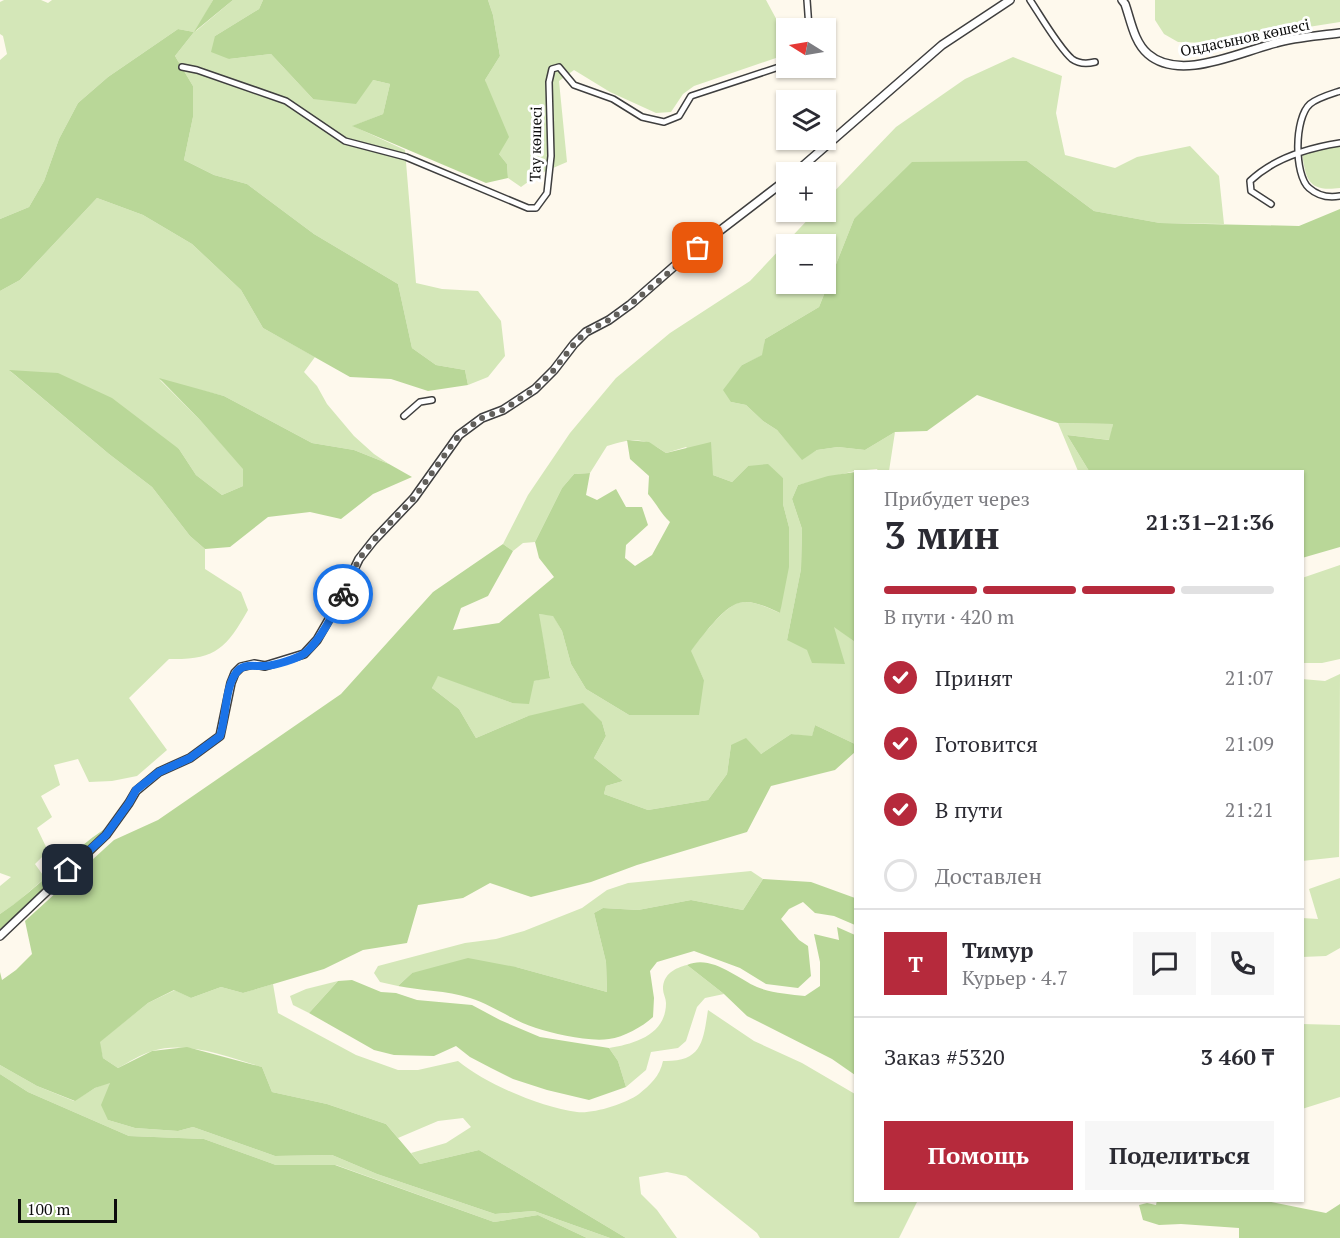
<!DOCTYPE html>
<html lang="ru">
<meta charset="utf-8">
<style>
:root{--surface:#fff;--page:#f7f7f7;--text:#2b2b33;--muted:#7c7c81;--line:#e1e1e2;--accent:#b62a3c}
body{margin:0;font-family:"PT Serif",serif;background:var(--page);color:var(--text);height:100vh;display:flex;flex-direction:column;font-size:22px;white-space:nowrap}
*{box-sizing:border-box;margin:0}
p{font-size:20px;color:var(--muted)}
.icon{flex:none;width:33px;height:33px;fill:none;stroke:currentColor;stroke-width:2;stroke-linecap:round;stroke-linejoin:round}
.map{position:relative;flex:1;overflow:hidden}
.sheet{position:absolute;left:854px;top:470px;width:450px;height:732px;display:flex;flex-direction:column;background:var(--surface);border-radius:0px;box-shadow:0 2px 4px #0004}
.sheet>*{flex:none}
.needle{width:39px;rotate:281deg}
.tools{position:absolute;left:776px;top:18px;display:grid;gap:12px}
.tools a{display:grid;place-items:center;width:60px;height:60px;border-radius:0px;background:var(--surface);box-shadow:0 2px 4px #0004;font-size:30px}
.scale{position:absolute;left:18px;bottom:15px;width:99px;box-sizing:border-box;padding-left:6px;border:3px solid #0c0c0c;border-top:0;font-size:16px;line-height:21px;white-space:nowrap;color:#0c0c0c;-webkit-text-stroke:4px #fff;paint-order:stroke}
.pin{position:absolute;display:grid;place-items:center;width:51px;height:51px;color:#fff;margin:-26px;border-radius:12px;box-shadow:0 3px 9px #0006}
.courier{position:absolute;display:grid;place-items:center;width:60px;height:60px;margin:-30px;border:4px solid #1a73e8;border-radius:50%;background:#fff;color:#222;box-shadow:0 2px 8px #0007}
.summary em{font-style:normal;font-weight:700}
.summary div{display:flex;flex-direction:column-reverse}
.summary{display:flex;align-items:center;justify-content:space-between;height:102px;padding:0 30px}
h1{font-size:39px;font-weight:700;line-height:45px}
.bar{display:grid;grid-template-columns:repeat(4,1fr);gap:9px 6px;align-content:center;height:72px;padding:0 30px}
.bar i{height:8px;border-radius:4px;background:var(--line)}
.bar .active{background:var(--accent)}
.bar p{grid-column:span 4}
.line{display:flex;align-items:center;gap:15px;padding:0 30px;border-top:2px solid var(--line)}
.line div{flex:1}
.round{display:grid;place-items:center;flex:none;width:63px;height:63px;border-radius:0px;background:var(--page)}
ol{padding:0 30px;list-style:none}
li{display:flex;align-items:center;gap:18px;height:66px}
li p{margin-inline-start:auto}
li .icon{padding:6px;border-radius:50%;background:var(--accent);color:#fff;stroke-width:4}
li:last-child{color:var(--muted)}
li i{width:33px;height:33px;border:3px solid var(--line);border-radius:50%}
.action{display:flex;gap:12px;margin-top:auto;padding:12px 30px}
.action a{flex:1;height:69px;border-radius:0px;background:var(--accent);color:#fff;font-size:24px;font-weight:700;line-height:69px;text-align:center}
.action a+a{background:var(--page);color:var(--text)}
.map>svg:first-child{display:block}
.green{fill:#d4e7b8;fill-rule:evenodd}
.forest{fill:#b9d798}
.lines{fill:none;stroke-linecap:round;stroke-linejoin:round}
.minor-casing{stroke:#3f3f3f;stroke-width:8}
.tertiary-casing{stroke:#3f3f3f;stroke-width:10}
.minor{stroke:#fff;stroke-width:5}
.tertiary{stroke:#fff;stroke-width:7}
.done{stroke:#615f5b;stroke-width:6;stroke-dasharray:0 10.8}
.route{stroke:#1a73e8;stroke-width:8}
.labels{text-anchor:middle;stroke-width:6;stroke-linejoin:round;paint-order:stroke}
.street-label{font-size:15px;fill:#0c0c0c;stroke:#fff}
</style>
<div class="map">
<svg width="1340" height="1238" viewBox="0 0 1340 1238">
<rect width="100%" height="100%" fill="#fef9ed"/>
<path class="green" d="M4,0H41L48,3L52,0H213L196,31L233,0H263L259,9L215,36L229,59L271,54L313,99L373,80L390,84L383,114L353,126L405,150L416,283L442,289L478,291L501,321L505,356L488,377L468,385L465,370L436,365L412,348L398,284L314,234L247,184L214,175L184,160L193,117V86L175,56L194,32L178,29L108,77L78,103L59,139L44,181L29,207L0,219V60L7,54L3,36L0,34V2Z
M488,0H766L786,37V53L776,58L694,86L683,94L671,112L656,113L610,92L574,70L559,81L567,162L539,174L521,187L508,178L507,164L499,154L485,80L500,56L493,15Z
M1155,0H1340V22L1206,43L1178,42L1164,34L1155,20Z
M1013,57L1062,76L1056,113L1065,155L1115,168L1137,157L1190,146L1219,176L1224,224L1160,223L1094,211L1027,161L854,219L819,307L765,339L763,355L742,365L731,402L746,405L763,421L777,430L802,459L817,450L838,447L865,450L895,432L889,471H878L877,469L855,471L798,485L792,499L802,529L801,569L787,640L834,626L855,642V744L815,725L812,737L791,734L761,754L731,745L727,774L708,800L648,810L604,794L606,786L623,781L594,758L606,736L602,722L528,716L476,738L459,709L432,688L438,675L512,703L534,681L550,677L538,614L553,615L562,631L571,664L586,689L629,715L704,680L690,651C701,638 723,608 738,603C752,599 768,608 780,613L789,527L783,504V478L748,466L732,482L713,475L686,447L666,453C642,437 635,438 607,446L590,473L574,474L562,488L535,542L523,543L513,551L503,544L528,495L570,433L616,378L670,333L750,281L815,212H825V201L896,127L965,79ZM786,244H825V284H786Z
M1340,145V188C1309,192 1306,181 1302,153Z
M97,198L143,215L192,244L241,290L263,328L315,357L304,372L317,386L327,404L354,436L374,454L389,464L354,450L312,443L224,396L160,380L200,420L244,469L243,486L222,495L196,475L179,449L10,371L109,454L152,487L190,536L205,549V569L241,592L248,610C226,649 215,660 169,659L129,698L167,750L137,776L112,781L89,782L78,759L54,765L60,785L41,796L52,817L37,828L48,851L35,864L45,878L16,903L0,914V886L11,877L0,873V291L20,280Z
M1058,423L1113,424L1110,440L1067,435L1089,471H1078Z
M1340,565V659L1322,663H1302V578Z
M1340,674L1339,857L1302,861V679L1325,681Z
M751,871L763,879L743,910L691,900L638,910L603,908L594,913L606,962L607,992L516,967L412,973L398,986L380,982L374,973L378,966L465,943L496,939L524,931L582,908L607,890L628,883Z
M1340,878V948L1326,956L1302,957V918L1318,919L1309,889Z
M687,965L724,994L705,998L697,1007L686,1041L678,1048L651,1052L646,1070L626,1087L618,1061L609,1048C634,1044 666,1035 666,1003C666,998 663,994 663,989C663,974 675,968 687,965Z
M338,981L309,1013L293,1005L290,996L306,989Z
M273,984L278,1013L356,1055L398,1070H418L458,1061C486,1084 540,1107 577,1112C593,1114 625,1104 639,1094C650,1085 660,1076 663,1061C702,1062 703,1042 708,1010L754,1041L802,1063L855,1094V1200H918L899,1238H760L757,1233L686,1176L667,1172L639,1177L641,1194L657,1210L677,1238H626L479,1150L420,1164L411,1153L446,1143L471,1127L463,1118L438,1121L398,1138L386,1124L327,1104L272,1092L262,1067C227,1057 188,1040 152,1051C140,1055 129,1062 118,1068L103,1058L99,1042L148,1003L175,990L191,998L221,987L243,993Z
M1302,1024L1340,1025V1097L1302,1109Z
M0,1065L37,1086L74,1101L95,1088L110,1082L108,1120L135,1128L178,1131L193,1127L275,1156L332,1155L377,1174L495,1214L534,1211L610,1238H587L538,1215L494,1222L336,1165H276L204,1139L129,1136L28,1092L0,1074Z"/>
<path class="forest" d="M213,0H233L194,32L175,56L193,86V117L184,160L214,175L247,184L314,234L398,284L412,348L436,365L465,370L468,385L428,391L391,379L350,377L263,328L241,290L192,244L143,215L97,198L20,280L0,291V219L29,207L44,181L59,139L78,103L108,77L178,29L194,32Z
M263,0H488L493,15L500,56L485,80L509,137L499,154L507,164L508,178L486,183L352,126L383,114L390,84L373,80L356,104L313,99L271,54L229,59L211,52L215,36L259,9Z
M1027,161L1094,211L1160,223L1299,226L1340,209V547L1302,558V471H1089L1067,435L1109,440L1113,424L1058,423L977,395L927,431L895,432L865,450L838,447L817,450L802,460L777,430L763,421L746,405L731,402L723,390L742,365L762,355L765,339L819,307L854,219L912,162Z
M9,370L58,373L112,398L179,449L196,475L222,495L243,486V469L200,420L159,378L224,396L312,443L354,450L389,464L412,477L373,494L341,519L310,512L268,517L230,547L205,549L190,536L152,487L109,454Z
M627,440L649,442L666,453L711,442L713,475L732,482L748,466L768,464L783,478V504L789,527V567L780,613C768,608 752,599 739,603C723,607 701,638 691,651L704,680L699,715H629L586,689L571,664L562,631L553,616L539,614L550,678L534,681L529,704L512,703L438,676L432,688L459,709L476,738L528,716L583,703L602,722L606,736L594,758L623,781L606,786L604,794L648,810L708,800L727,774L731,745L746,738L761,754L791,734L812,736L815,725L855,744V752L835,770L771,786L747,832L637,865L591,882L531,897L490,883L463,898L418,905L407,943L363,950L324,969L243,993L221,987L191,998L174,990L148,1003L100,1042L103,1058L118,1068L152,1051L187,1047L262,1067L272,1092L327,1104L386,1124L420,1164L479,1150L626,1238H610L534,1211L495,1214L377,1174L332,1155L275,1156L193,1127L178,1131L135,1128L108,1120L101,1105L110,1083L95,1088L75,1101L37,1086L0,1065V972L2,980L16,970L32,954L25,921L114,840L158,820L341,694L433,592L503,544L513,551L488,596L461,608L453,630L499,623L554,577L539,558L535,542L562,488L574,474L590,473L586,495L597,500L616,489L626,507H642L648,525L626,545L625,558L635,566L652,555L670,522C660,513 657,504 648,494L649,476L630,459Z
M855,472V642L834,627L845,664L812,663L807,650L787,640L801,569L802,529L792,499L798,485L828,476Z
M106,828L36,898L0,929V914C38,889 68,853 106,828Z
M763,879L811,882L855,898V925L834,916L815,913L803,902L789,909L781,919L799,940L808,946L811,976L798,988L766,984L740,968L694,951L657,962L650,971L654,998L653,1017C642,1027 624,1037 609,1039C589,1042 555,1034 536,1028C513,1021 493,1005 470,998C446,990 421,991 398,986L412,973L468,958L516,967L607,992L606,962L594,913L603,908L638,910L691,900L743,910Z
M837,927L855,935V1075L832,1059L747,1016L724,994L687,965C711,954 737,978 757,987C771,993 790,994 805,996L820,986V962L814,934L839,940Z
M352,980L381,992L396,993L417,1000L472,1005L500,1020L540,1037L609,1048L618,1061L626,1087L589,1100L547,1090L513,1079L491,1068L470,1057L456,1046L434,1056L394,1055L374,1050L309,1013L338,981Z
M0,1074L28,1092L129,1136L204,1139L276,1165H335L494,1222L538,1215L587,1238H0Z
M1157,1200H1262L1326,1213L1340,1204V1238H1239V1228L1181,1224L1159,1225L1143,1220L1139,1205L1147,1203L1156,1205Z"/>
<g class="lines">
<defs>
<path id="minor" d="M807,0L809,28
M1030,0C1040,15 1059,48 1072,59C1079,64 1087,64 1095,62
M182,67L197,70L286,101L345,141L406,157L528,208H536L547,193L551,156L549,82L552,69L559,67L574,85L613,99L642,117L664,122L679,116L691,96L779,67L786,63
M1340,91C1331,94 1317,98 1310,104C1294,118 1294,175 1309,188C1318,196 1329,198 1340,196
M1271,204L1251,191L1250,181C1273,159 1308,148 1340,143
M404,416L420,402L432,400"/>
<path id="tertiary" d="M1122,0L1125,4C1131,21 1134,42 1148,54C1180,82 1239,52 1276,43C1296,37 1319,36 1340,33
M796,172L942,45L1010,0
M0,936L106,835L129,803L136,791L159,772L190,758L220,736L231,683L235,673L241,667L254,664L265,666L304,654L317,640L335,609L359,559L374,540L414,498L459,435L482,418L503,410L535,389L554,370L574,344L586,332L609,320L631,304L679,262L786,180"/>
</defs>
<use href="#minor" class="minor-casing"/>
<use href="#tertiary" class="tertiary-casing"/>
<use href="#minor" class="minor"/>
<use href="#tertiary" class="tertiary"/>
</g>
<g class="lines">
<path class="done" d="M343,594L359,559L374,540L414,498L459,435L482,418L503,410L535,389L554,370L574,344L586,332L609,320L631,304L698,248"/>
<path class="route" d="M68,870L106,835L129,803L136,790L159,772L190,758L220,736C226,719 225,687 236,673C243,662 255,667 265,666C276,665 297,659 305,653C321,640 334,612 343,594"/>
</g>
<g class="labels">
<g class="street-label">
<text transform="translate(1245 38) rotate(-12)" y="5">Оңдасынов көшесі</text>
<text transform="translate(536 144) rotate(-89)" y="5">Тау көшесі</text>
</g>
</g>
</svg>
<div class="tools">
<a><svg class="needle" viewBox="-14 -14 28 28"><path d="M0-13l5 13h-10z" fill="#e53935"/><path d="M0 13l5-13h-10z" fill="#7c7c81"/></svg></a>
<a><svg class="icon" aria-label="layers" viewBox="0 0 24 24"><path d="M12 4l9 5-9 5-9-5zM3 14l9 5 9-5"/></svg></a>
<a>+</a>
<a>−</a>
</div>
<div class="scale">100 m</div>
<div class="pin" style="left:698px;top:248px;background:#ea580c"><svg class="icon" aria-label="bag" viewBox="0 0 24 24"><path d="M5 8h14l-1 12H6zM9 8a3 3 0 0 1 6 0"/></svg></div>
<div class="pin" style="left:68px;top:870px;background:#1f2937"><svg class="icon" aria-label="home" viewBox="0 0 24 24"><path d="M3 11l9-7 9 7M6 9v11h12V9"/></svg></div>
<div class="courier" style="left:343px;top:594px"><svg class="icon" aria-label="bike" viewBox="0 0 24 24"><circle cx="6" cy="16" r="4"/><circle cx="18" cy="16" r="4"/><path d="M6 16l4-8h5l3 8M10 8l3 8H6M13 5h3"/></svg></div>
<section class="sheet">
<div class="summary"><div><h1>3 мин</h1><p>Прибудет через</p></div><em>21:31–21:36</em></div>
<div class="bar"><i class="active"></i><i class="active"></i><i class="active"></i><i></i><p>В пути · 420 m</p></div>
<ol>
<li><svg class="icon" aria-label="check" viewBox="0 0 24 24"><path d="M5 12l5 5 9-10"/></svg>Принят<p>21:07</p></li>
<li><svg class="icon" aria-label="check" viewBox="0 0 24 24"><path d="M5 12l5 5 9-10"/></svg>Готовится<p>21:09</p></li>
<li><svg class="icon" aria-label="check" viewBox="0 0 24 24"><path d="M5 12l5 5 9-10"/></svg>В пути<p>21:21</p></li>
<li><i></i>Доставлен</li>
</ol>
<div class="line" style="height:108px"><b class="round" style="background:var(--accent);color:#fff">Т</b><div><b>Тимур</b><p>Курьер · 4.7</p></div><a class="round"><svg class="icon" aria-label="chat" viewBox="0 0 24 24"><path d="M4 5h16v11H9l-5 4z"/></svg></a><a class="round"><svg class="icon" aria-label="phone" viewBox="0 0 24 24"><path d="M5 4h4l2 5-3 2q2 4 5 5l2-3 5 2v4C11 20 4 13 5 4z"/></svg></a></div>
<div class="line" style="height:78px"><div>Заказ #5320</div><b>3 460 ₸</b></div>
<div class="action"><a>Помощь</a><a>Поделиться</a></div>
</section>
</div>
